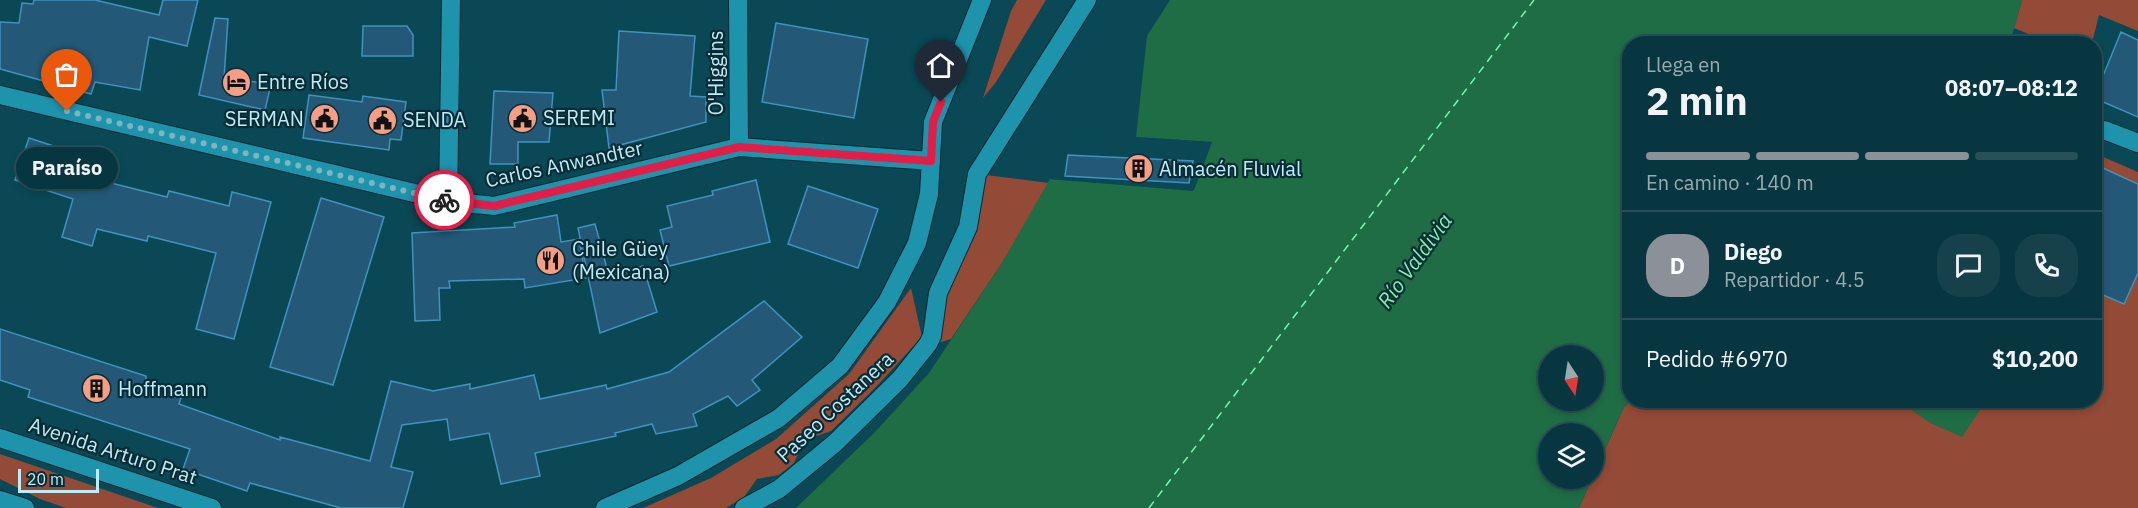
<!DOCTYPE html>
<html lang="es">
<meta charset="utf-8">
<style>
:root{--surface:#083640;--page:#16414b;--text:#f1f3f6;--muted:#98abb1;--line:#295059;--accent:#8c9099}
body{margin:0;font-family:"IBM Plex Sans",sans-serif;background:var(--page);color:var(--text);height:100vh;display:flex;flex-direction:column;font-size:22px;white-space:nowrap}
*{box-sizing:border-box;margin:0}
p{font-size:20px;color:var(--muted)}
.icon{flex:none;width:33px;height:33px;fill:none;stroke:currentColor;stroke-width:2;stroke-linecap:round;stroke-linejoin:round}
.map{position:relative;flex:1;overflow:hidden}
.sheet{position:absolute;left:1622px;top:36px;width:480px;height:372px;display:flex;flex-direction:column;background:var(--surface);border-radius:24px;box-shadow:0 3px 9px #0003,0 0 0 2px var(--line)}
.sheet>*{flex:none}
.needle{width:39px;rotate:168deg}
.buttons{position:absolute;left:1538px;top:345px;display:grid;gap:12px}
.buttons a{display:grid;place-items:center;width:66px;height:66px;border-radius:50%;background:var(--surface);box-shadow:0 3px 9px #0003,0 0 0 2px var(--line);font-size:30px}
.scale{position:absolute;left:18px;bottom:15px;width:81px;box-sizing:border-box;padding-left:6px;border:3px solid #bdecf9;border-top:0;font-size:16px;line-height:21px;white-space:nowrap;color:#bdecf9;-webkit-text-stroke:4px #092b33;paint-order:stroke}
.pin{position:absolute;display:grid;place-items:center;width:51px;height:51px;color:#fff;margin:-62px -26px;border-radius:50% 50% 50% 0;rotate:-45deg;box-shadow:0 0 6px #0007}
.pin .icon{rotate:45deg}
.courier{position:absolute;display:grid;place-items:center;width:60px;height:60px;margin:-30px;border:4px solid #e11d48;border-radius:50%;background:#fff;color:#222;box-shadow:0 2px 8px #0007}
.bubble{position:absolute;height:42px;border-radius:21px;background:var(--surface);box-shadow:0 3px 9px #0003,0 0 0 2px var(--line);font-size:20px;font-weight:800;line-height:42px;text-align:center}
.summary em{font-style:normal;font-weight:800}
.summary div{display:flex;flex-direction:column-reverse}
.summary{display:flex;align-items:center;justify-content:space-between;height:102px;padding:0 24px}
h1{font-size:39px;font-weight:800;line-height:45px}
.bar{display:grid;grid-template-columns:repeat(4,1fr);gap:9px 6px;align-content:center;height:72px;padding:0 24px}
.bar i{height:8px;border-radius:4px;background:var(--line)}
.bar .active{background:var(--accent)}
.bar p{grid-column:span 4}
.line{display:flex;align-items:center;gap:15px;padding:0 24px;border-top:2px solid var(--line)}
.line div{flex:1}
.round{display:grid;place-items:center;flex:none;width:63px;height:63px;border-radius:24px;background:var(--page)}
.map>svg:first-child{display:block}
.green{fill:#934a36}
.water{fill:#1f6d45;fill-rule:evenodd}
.pier{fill:#0a4855}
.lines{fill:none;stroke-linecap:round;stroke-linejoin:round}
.ferry{stroke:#76f7ae;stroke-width:1.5;stroke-dasharray:8 6;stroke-linecap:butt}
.building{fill:#235977;stroke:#4291be;stroke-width:1.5}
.street-casing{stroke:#092b33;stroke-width:20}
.secondary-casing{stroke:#092b33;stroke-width:20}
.street{stroke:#1e93ac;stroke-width:18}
.secondary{stroke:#1e93ac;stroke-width:18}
.done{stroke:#7eb3c0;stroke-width:6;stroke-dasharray:0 10.8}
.route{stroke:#e11d48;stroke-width:8}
.labels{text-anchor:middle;stroke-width:4.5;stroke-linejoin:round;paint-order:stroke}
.street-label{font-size:20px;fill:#bdecf9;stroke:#092b33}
.poi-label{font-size:20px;fill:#bdecf9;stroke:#092b33;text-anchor:start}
.water-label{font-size:21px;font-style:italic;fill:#76f7ae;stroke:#092b33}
</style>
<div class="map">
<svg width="2138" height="508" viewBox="0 0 2138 508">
<rect width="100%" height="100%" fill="#0a4855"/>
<path class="green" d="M1017,0H1046L996,82L983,98L1011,11Z
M2022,0H2138V31L2099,15L2092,43H2050L2014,28Z
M2094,153L2138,172V508H1579L1624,407L1631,401L2094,400Z
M986,175L1049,183L1002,263L951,339L938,343L946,289L969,249L976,231Z
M911,288L922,337L875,388L831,431L811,438L803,444L794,463L779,475L757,479L744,497L726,508H643L711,478L776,439L849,374Z
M0,454L158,508H66L40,499L0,479Z"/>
<path class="water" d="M1170,0H2022L2010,43L1629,44V400L1631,401L1624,407L1593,476V434H1548V478L1592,479L1579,508H796L875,432L929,373L1002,263L1050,179L1194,190L1212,142L1136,137L1147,36ZM1548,356H1593V400H1548Z
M1899,401H1986L1962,437L1930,423Z"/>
<path class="pier" d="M1133,137L1212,142L1193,191L1050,179V176L1191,187L1208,144L1136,140Z"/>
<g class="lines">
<path class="ferry" d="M1149,508L1534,0"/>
</g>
<path class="building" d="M34,0H95L159,15L163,0H198L187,46L149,37L140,90L95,82L91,94L0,69V22L19,23L22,3L33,4Z
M215,18L228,19L224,78L271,84L265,110L199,95Z
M776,23L868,39L854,118L762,102Z
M363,26H407L413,35V56H362Z
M619,31L695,36L690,96L706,97V122L609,148L602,90H616Z
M2121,32L2138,40V117L2094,98Z
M494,91L553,93L549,142H518V164H490Z
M309,95L362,102L363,96L406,102L401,140L390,139L389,150L303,138Z
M29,138L69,151L67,157L71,158L69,162L114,176L111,183L167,197L169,191L229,206L232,192L271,202L234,339L196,329L216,253L148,236L147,241L97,229L92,246L62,237L73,199L15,180Z
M1068,155L1087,156L1193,161L1189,183L1065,176Z
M2094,164L2138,184V273L2124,304L2094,291Z
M756,180L770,242L669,266L660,230L672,227L667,206L713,195L712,191Z
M808,186L878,209L858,268L788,244Z
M321,198L384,217L333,385L270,367Z
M557,215L561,242L579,239L586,278L525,288L524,279L449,281L450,288H439L440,320L415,321L412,233L515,227L514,223Z
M595,224L609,276L643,266L657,312L600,333L578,228Z
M764,301L802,337L752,380L760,390L737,406L728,396L693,414L697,426L656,434L652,424L615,433L616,436L535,453L540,476L501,484L489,433L450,440L447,419L402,425L391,467L413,472L403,508H341L250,483L247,491L183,469L190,449L28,397L30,390L0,380V329L146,376V383L182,394L179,404L280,440V437L370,461L391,381L433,391L470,384V389L534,375L540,399L606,385L607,389L669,372Z"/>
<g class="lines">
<defs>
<path id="street" d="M738,0L739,147
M2104,130L2138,143
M448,201L451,0
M0,500L25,508
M744,508L779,489L835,443L900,379L928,344L932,336L938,293L968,227L977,174L1087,0"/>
<path id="secondary" d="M0,95L448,201L494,206L739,147L931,161
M0,438L212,508
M605,508L678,476L779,418L840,366L887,302L917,243L929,194L933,122L982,0"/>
</defs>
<use href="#street" class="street-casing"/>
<use href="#secondary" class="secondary-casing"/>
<use href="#street" class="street"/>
<use href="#secondary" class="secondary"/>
</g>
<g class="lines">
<path class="done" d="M67,111L444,200"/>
<path class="route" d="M444,200L494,206L739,147L931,161L933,122L941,102"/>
</g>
<defs>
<symbol id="hotel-disc" viewBox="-11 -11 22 22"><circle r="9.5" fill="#f49e86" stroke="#092b33"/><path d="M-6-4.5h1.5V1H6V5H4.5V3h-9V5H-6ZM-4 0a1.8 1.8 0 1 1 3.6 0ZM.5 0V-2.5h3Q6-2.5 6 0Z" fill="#111"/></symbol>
<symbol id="civic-disc" viewBox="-11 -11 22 22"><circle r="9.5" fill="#f49e86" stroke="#092b33"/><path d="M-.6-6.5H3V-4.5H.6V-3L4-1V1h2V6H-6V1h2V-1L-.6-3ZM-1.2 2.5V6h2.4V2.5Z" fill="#111"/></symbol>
<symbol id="building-disc" viewBox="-11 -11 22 22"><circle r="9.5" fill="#f49e86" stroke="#092b33"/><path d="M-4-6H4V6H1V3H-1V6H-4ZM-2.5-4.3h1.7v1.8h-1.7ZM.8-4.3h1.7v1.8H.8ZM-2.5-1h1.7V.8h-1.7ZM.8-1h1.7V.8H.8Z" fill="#111"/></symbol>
<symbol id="restaurant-disc" viewBox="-11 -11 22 22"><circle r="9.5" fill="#f49e86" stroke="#092b33"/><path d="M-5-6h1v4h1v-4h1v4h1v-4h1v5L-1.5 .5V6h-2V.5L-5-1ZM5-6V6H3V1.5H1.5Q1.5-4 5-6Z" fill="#111"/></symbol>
</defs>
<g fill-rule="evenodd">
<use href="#hotel-disc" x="220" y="66" width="33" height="33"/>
<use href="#civic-disc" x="506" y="102" width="33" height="33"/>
<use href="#civic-disc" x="308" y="102" width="33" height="33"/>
<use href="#civic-disc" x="366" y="104" width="33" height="33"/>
<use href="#building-disc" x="1122" y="152" width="33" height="33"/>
<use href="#restaurant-disc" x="534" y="244" width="33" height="33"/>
<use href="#building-disc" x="80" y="372" width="33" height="33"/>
</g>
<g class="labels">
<g class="street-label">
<text transform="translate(716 73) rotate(-90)" y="7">O'Higgins</text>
<text transform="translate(564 164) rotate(-12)" y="7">Carlos Anwandter</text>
<text transform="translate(835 407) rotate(-43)" y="7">Paseo Costanera</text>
<text transform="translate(113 451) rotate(18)" y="7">Avenida Arturo Prat</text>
</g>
<g class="poi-label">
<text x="257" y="89">Entre Ríos</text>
<text x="543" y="125">SEREMI</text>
<text x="304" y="126" text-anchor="end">SERMAN</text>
<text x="403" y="127">SENDA</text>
<text x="1159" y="176">Almacén Fluvial</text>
<text x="572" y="256">Chile Güey<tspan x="572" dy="23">(Mexicana)</tspan></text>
<text x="118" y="396">Hoffmann</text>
</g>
<g class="water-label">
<text transform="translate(1415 261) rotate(-54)" y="7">Río Valdivia</text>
</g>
</g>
</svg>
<div class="buttons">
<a><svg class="needle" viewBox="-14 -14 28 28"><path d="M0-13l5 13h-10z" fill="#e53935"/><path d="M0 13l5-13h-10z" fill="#98abb1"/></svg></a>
<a><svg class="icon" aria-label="layers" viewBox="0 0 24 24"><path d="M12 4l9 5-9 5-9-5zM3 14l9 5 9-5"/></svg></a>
</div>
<div class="scale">20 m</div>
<div class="pin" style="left:67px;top:111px;background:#ea580c"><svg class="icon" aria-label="bag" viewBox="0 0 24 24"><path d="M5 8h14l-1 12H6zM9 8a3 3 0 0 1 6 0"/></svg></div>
<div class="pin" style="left:941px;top:102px;background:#1f2937"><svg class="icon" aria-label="home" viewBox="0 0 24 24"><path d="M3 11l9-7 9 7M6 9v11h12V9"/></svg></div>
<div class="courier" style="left:444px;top:200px"><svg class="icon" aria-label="bike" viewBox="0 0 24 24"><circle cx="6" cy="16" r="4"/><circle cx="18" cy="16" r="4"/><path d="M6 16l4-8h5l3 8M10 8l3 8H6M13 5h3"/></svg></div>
<div class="bubble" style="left:16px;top:147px;width:102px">Paraíso</div>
<section class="sheet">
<div class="summary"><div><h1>2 min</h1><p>Llega en</p></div><em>08:07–08:12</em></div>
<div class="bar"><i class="active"></i><i class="active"></i><i class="active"></i><i></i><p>En camino · 140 m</p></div>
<div class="line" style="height:108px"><b class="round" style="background:var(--accent);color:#fff">D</b><div><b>Diego</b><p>Repartidor · 4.5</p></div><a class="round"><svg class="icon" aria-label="chat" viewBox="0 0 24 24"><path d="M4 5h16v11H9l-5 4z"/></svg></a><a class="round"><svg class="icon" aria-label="phone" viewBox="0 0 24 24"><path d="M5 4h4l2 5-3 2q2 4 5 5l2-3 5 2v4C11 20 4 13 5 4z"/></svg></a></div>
<div class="line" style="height:78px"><div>Pedido #6970</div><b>$10,200</b></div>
</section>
</div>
